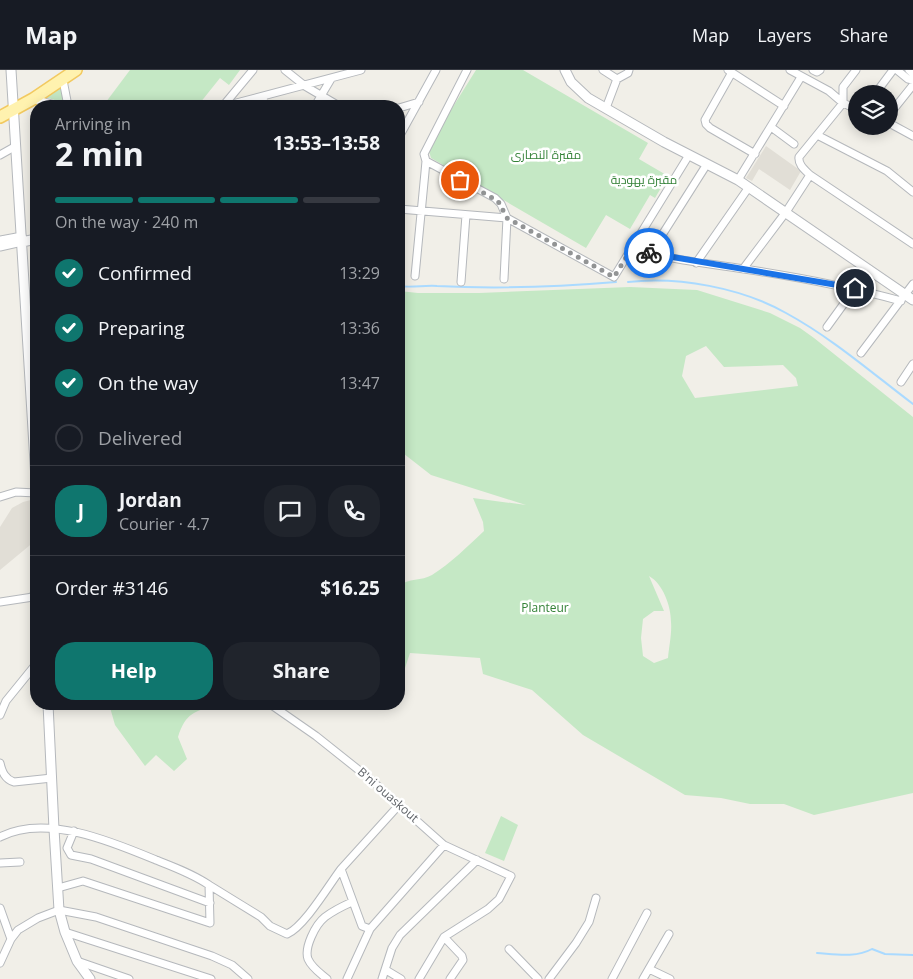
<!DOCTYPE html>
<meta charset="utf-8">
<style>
:root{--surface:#171b24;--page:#20242c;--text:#f1f3f6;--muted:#9ea1a6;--line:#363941;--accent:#0f766e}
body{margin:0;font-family:"Open Sans",Cairo,sans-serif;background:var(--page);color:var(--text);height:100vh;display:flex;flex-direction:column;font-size:19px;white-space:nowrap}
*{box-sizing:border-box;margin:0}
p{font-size:16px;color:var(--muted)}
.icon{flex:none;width:28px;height:28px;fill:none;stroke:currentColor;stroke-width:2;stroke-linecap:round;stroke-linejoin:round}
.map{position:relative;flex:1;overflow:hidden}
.drawer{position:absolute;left:30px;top:30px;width:375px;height:610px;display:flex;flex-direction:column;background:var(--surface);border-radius:20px;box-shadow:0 2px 12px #0003}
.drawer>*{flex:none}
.controls{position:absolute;left:848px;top:15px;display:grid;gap:10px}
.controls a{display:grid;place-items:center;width:50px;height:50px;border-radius:50%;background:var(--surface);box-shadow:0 2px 12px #0003;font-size:25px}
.pin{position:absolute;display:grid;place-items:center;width:42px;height:42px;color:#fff;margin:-21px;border:2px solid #fff;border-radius:50%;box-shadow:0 1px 5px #0007}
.courier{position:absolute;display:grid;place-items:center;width:50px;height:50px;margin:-25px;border:4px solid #1a73e8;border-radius:50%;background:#fff;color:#222;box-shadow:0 1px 6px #0007}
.headline em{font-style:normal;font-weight:700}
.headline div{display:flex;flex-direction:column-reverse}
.headline{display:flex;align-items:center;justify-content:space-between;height:85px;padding:0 25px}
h1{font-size:32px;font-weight:700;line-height:38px}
.bar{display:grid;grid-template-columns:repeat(4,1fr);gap:8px 5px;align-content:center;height:60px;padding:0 25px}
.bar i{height:6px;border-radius:4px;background:var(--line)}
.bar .on{background:var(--accent)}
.bar p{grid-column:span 4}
.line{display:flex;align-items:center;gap:12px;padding:0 25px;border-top:1px solid var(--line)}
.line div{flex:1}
.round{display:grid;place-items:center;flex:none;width:52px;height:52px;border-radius:20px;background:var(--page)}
ol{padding:0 25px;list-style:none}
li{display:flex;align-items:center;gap:15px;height:55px}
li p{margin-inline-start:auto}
li .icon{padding:5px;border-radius:50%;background:var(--accent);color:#fff;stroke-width:4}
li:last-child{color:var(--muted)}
li i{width:28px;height:28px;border:2px solid var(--line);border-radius:50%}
.button{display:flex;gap:10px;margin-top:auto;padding:10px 25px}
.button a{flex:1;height:58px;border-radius:20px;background:var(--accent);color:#fff;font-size:20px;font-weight:700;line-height:58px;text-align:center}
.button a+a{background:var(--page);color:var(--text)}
header{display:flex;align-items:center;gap:30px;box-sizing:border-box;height:70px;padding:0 25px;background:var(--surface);border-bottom:1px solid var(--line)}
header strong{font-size:24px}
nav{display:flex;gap:28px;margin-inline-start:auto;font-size:18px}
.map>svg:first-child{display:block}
.education{fill:#e1ded6}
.green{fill:#c5e8c5;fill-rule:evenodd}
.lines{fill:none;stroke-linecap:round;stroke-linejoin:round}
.stream{stroke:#aadaff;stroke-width:2}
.minor-casing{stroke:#b5b8bc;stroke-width:9}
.tertiary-casing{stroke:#b5b8bc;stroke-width:11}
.primary-casing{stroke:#f2c960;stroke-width:14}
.minor{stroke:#fff;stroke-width:7}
.tertiary{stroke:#fff;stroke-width:9}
.primary{stroke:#fff2af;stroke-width:11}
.done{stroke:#929495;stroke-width:5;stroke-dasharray:0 9}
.route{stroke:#1a73e8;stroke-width:6}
.labels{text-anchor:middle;stroke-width:5;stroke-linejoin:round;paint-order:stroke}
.park-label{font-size:12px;fill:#348238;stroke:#fff}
.street-label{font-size:12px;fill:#5f6368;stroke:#fff}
</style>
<header>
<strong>Map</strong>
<nav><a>Map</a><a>Layers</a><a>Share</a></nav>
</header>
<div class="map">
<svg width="913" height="909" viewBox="0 0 913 909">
<rect width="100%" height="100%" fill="#f1efe8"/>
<path class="education" d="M766,76L801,101L790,120L759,99L752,111L746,108Z
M31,430L35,471L0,500V457L12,438L23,432Z"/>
<path class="green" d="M130,0H240L229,15L220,8L200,33L203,36H103Z
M476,0H523L648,73L639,89L668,106L655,128L650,125L630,159L606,145L586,178L431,88L429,81L439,59Z
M61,17L64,33L45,27Z
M630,217L697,220L770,243L800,258L814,268L913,347V723L814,745L784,734H750L721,728L685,725L583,665L532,620L483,604L480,588L410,583L402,607L399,606V516C408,508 422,511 432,505C451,493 468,476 484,461L483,452L473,428L526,435L431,405L399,380V221L418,223H479ZM706,276L724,297L783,295L796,308L798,316L695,328L682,306L686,286ZM649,506C663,514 671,536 671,552C672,563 669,577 668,588L654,593L643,586L641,568L643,549L654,541H664Z
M109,634H216C194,643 186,642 178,667L187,689L174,701L156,685L145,696L115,655Z
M501,746L518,755L504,791L485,783Z"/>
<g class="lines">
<path class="stream" d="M628,212C678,206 742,218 786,243C832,268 872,303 913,334
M399,216C411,218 425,215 437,216C497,219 556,217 616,212
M817,883C834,884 856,888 872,879L885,884L913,885"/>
<defs>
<path id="minor" d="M285,0L305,16L339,36
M603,0L617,9
M728,0L784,36
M790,0L829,21L843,33L856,39
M813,0L817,2L820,0
M856,0L843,17V33L799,87C798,95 805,100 810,105L913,174
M897,0L908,9L913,10
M909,0L913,4
M731,4L705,50L706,54L710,58L755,84
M63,10L68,36
M875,24L893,0
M33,29L59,36
M223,36L253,0
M225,36L361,0
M262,36L264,26
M315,36L331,9
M399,38L419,32
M606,38L617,9L628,3L629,0
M889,45L913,15
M889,53L913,66
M771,57L794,74
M817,65L887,101L913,122
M399,67L436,0
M0,85L16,76
M426,91L495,128L501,134L507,148L504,209
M738,110L801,7
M399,139L507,148L614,207L689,85
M0,170L22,166
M0,177L22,172
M632,178C669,190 706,193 744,199C797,207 850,217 901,231
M650,184L707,94
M696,193L749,117
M743,199L786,142L810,105
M415,206L425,102L426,91L424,84L467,0
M461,212L466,145
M827,257L869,199
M861,283L913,214
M901,312L913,294
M0,427L16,422L36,423
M0,532L33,527
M270,634L316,666L370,709L444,775L511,806L499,829L488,839L444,867L419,909
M0,645L6,631L36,594
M0,693C2,702 5,709 14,712L52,708
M74,761L67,778L71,785L91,789L210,833
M0,767C45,743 113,772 156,790C174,797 193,804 209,815L210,853L83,811L58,818
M0,793L20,792
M209,815L261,847L270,856L287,864C304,857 329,815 341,799
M0,838L11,869
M370,859L362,856L341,799L399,735
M65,862L211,909
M444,867L462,886L463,890L450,909
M509,879L538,909
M77,891L129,909
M0,893L11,869L18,860L38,848L59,840L96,847L212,886L232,895L248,909
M649,899L670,909
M386,900L401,909
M327,909C320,903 312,898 308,889C304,878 315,855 325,847C333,841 343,836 352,832
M347,909L370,859L444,775
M382,909L392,878L400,865L477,790
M549,909L576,873L589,852L596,828
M612,909L647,843
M643,909L669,864"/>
<path id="tertiary" d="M11,0L36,409
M565,0L571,12L588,28L664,72L738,110L913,230
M22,172L36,169
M33,527L36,526
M48,634L54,759L59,840L65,862L77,891L90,909"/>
<path id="primary" d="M0,47L33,29L76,0"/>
</defs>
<use href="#minor" class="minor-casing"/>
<use href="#tertiary" class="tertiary-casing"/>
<use href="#primary" class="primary-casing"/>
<use href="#minor" class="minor"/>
<use href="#tertiary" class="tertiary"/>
<use href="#primary" class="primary"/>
</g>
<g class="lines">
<path class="done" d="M460,110L498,131L507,148L614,207L632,178L649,183"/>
<path class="route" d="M649,183L855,218"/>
</g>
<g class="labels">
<g class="park-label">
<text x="546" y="89">مقبرة النصارى</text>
<text x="644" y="114">مقبرة يهودية</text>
<text x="545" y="542">Planteur</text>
</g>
<g class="street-label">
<text transform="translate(388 725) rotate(41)" y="4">B'ni ouaskout</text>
</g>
</g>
</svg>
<div class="controls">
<a><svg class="icon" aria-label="layers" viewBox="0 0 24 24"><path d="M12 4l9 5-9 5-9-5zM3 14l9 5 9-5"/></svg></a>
</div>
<div class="pin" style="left:460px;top:110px;background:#ea580c"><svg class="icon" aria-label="bag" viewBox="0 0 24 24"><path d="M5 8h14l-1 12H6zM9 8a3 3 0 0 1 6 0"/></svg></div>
<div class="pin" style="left:855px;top:218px;background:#1f2937"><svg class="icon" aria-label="home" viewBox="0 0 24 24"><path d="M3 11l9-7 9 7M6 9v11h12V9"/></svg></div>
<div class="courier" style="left:649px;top:183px"><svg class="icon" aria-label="bike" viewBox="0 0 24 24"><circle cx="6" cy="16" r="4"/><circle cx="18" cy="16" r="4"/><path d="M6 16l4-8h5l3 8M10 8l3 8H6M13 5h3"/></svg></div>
<section class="drawer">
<div class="headline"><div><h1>2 min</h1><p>Arriving in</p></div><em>13:53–13:58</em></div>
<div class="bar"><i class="on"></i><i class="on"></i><i class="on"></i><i></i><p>On the way · 240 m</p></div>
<ol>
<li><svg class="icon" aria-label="check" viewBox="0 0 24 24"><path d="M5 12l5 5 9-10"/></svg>Confirmed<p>13:29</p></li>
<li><svg class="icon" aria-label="check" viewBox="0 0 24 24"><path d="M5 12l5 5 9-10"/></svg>Preparing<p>13:36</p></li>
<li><svg class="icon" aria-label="check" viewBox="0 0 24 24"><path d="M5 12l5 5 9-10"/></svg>On the way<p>13:47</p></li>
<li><i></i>Delivered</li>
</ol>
<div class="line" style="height:90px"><b class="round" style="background:var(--accent);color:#fff">J</b><div><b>Jordan</b><p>Courier · 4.7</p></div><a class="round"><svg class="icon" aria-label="chat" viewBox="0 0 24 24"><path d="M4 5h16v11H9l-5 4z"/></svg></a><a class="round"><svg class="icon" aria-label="phone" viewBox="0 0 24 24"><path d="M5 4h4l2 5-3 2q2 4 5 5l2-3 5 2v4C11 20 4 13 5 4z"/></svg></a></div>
<div class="line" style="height:65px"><div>Order #3146</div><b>$16.25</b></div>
<div class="button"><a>Help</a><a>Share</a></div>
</section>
</div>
